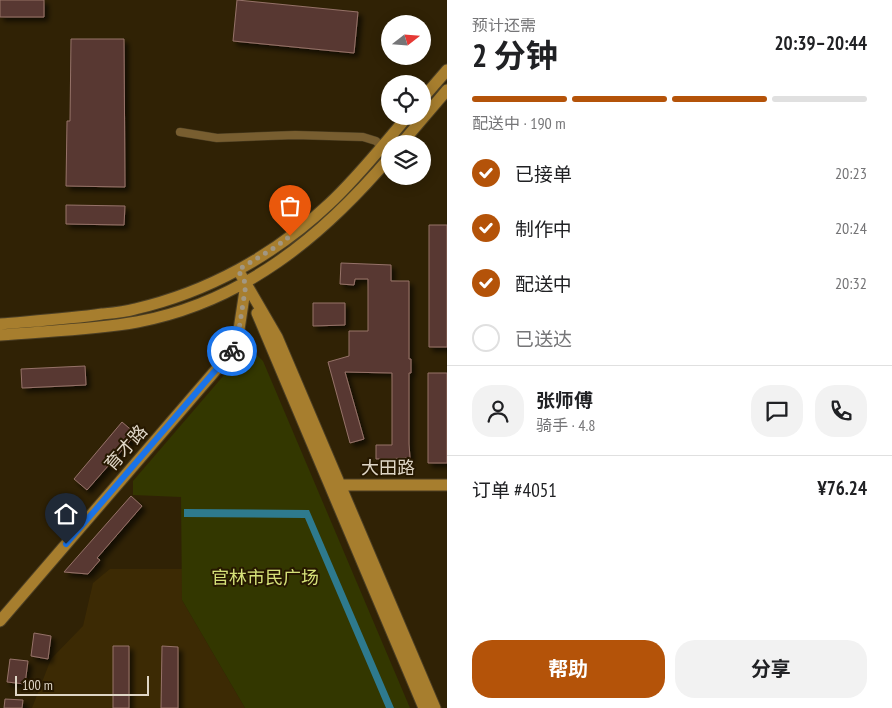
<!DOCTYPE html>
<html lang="zh">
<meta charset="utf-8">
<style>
:root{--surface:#fff;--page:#f2f2f2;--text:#202124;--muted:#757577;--line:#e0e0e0;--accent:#b45309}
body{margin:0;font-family:"PT Sans Narrow","Noto Sans SC",sans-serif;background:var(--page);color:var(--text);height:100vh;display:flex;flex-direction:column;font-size:19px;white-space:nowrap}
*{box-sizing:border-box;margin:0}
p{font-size:16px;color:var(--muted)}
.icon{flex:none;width:28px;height:28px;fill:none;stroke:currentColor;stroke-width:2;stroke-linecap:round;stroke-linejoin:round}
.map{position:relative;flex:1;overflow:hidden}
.side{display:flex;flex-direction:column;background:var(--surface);width:445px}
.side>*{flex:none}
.needle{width:32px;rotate:73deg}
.controls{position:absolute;left:381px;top:15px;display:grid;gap:10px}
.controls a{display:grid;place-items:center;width:50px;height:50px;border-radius:50%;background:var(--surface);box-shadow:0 2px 12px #0003;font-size:25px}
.scale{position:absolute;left:15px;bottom:12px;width:134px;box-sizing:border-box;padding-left:5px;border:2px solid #dfd6c6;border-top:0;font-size:14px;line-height:18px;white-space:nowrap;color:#dfd6c6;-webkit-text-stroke:4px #261800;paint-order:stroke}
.pin{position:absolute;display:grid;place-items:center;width:42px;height:42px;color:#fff;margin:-51px -21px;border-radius:50% 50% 50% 0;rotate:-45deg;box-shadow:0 0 5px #0007}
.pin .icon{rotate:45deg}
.courier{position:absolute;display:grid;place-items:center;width:50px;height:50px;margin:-25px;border:4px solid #1a73e8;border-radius:50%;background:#fff;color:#222;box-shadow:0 1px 6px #0007}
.summary em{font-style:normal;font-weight:700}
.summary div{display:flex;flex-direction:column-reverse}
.summary{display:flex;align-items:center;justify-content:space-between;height:85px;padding:0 25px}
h1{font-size:32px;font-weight:700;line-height:38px}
.bar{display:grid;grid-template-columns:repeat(4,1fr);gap:8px 5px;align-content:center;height:60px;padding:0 25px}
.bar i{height:6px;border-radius:4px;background:var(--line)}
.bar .on{background:var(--accent)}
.bar p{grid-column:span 4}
.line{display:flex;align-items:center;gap:12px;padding:0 25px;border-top:1px solid var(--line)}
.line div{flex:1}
.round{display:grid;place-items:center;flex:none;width:52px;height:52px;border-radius:20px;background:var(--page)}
ol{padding:0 25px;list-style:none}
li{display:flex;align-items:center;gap:15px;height:55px}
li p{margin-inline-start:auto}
li .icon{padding:5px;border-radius:50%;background:var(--accent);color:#fff;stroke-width:4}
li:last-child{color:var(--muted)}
li i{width:28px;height:28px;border:2px solid var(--line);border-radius:50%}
.cta{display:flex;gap:10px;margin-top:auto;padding:10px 25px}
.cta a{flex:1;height:58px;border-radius:20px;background:var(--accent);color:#fff;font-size:20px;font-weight:700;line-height:58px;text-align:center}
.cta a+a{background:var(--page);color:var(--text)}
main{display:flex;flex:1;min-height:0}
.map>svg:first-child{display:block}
.built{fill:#3c2a04}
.green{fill:#333700}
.water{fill:#2e7a8e}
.building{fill:#583931;stroke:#967269;filter:url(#shadow)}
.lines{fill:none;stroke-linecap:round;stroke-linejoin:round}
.street-casing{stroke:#4c3f24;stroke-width:9}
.secondary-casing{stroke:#4c3f24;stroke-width:13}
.street{stroke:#785e30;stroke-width:8}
.secondary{stroke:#a77e2e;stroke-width:11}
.done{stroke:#a29782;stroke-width:5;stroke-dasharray:0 9}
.route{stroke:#1a73e8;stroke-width:6}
.labels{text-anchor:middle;stroke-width:4;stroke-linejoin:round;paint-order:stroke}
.street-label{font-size:18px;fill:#dfd6c6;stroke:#261800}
.park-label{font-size:18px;fill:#d5e078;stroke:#261800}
</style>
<main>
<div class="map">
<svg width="447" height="708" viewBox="0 0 447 708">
<defs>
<filter id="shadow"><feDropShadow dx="4" dy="4" stdDeviation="2.5" flood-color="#0009"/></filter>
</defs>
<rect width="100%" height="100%" fill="#302205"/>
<path class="built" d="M110,569H182V600L245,708H32L51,659L83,626L93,583Z"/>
<path class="green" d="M249,353L256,354L263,361L410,708H245L182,600L181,497L133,495V481L237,360Z"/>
<path class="water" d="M184,509L309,510L394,708H386L305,518L184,517Z"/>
<path class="building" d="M0,0H44V17H0Z
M237,0L358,12L354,53L233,41Z
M71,39H124L125,187L66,186L67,121H70Z
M66,205L125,206L124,225L66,224Z
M429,225H447V347H429Z
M341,263L391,265V281H409V359H411V373H409V444L410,458L376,459V445H392V373L345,372L364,439L350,443L328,362L349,356V331H368V279H355L354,285L340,284Z
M313,303H345V325L313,326Z
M85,366L86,385L22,388L21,369Z
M428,373H447V463H428Z
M122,422L136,434L87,490L74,479Z
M131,496L142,506L97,558L100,560L88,574L64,572Z
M34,633L51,636L48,659L31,656Z
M113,646H129V708H113Z
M162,646L178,647V708H161Z
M10,659L28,661L25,684L7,682Z
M5,699L23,700L22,708H4Z"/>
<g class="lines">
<defs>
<path id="street" d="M180,132L217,138L295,135L363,137L376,141L382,147"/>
<path id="secondary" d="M422,99L447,70
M401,144L447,90
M238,270L277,337L435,708
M257,313L424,708
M0,324C34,321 68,319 102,314C113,313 125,312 135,309C208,292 275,255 329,204C358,177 382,146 408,116
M0,335C45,331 92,330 137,322C243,302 322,237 390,157
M335,488L340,485H447
M0,621L233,350L238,336L246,284"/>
</defs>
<use href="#street" class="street-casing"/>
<use href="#secondary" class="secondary-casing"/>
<use href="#street" class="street"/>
<use href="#secondary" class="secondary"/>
</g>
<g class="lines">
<path class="done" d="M232,351L238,336L246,284L238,270L277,246L290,236"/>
<path class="route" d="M66,544L232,351"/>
</g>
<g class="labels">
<g class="street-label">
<text transform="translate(126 448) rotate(-49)" y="6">育才路</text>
<text x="388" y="474">大田路</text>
</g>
<g class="park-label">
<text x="265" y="584">官林市民广场</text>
</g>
</g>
</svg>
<div class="controls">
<a><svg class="needle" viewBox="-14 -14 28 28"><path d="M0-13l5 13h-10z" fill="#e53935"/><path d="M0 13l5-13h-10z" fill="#757577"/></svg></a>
<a><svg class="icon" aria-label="locate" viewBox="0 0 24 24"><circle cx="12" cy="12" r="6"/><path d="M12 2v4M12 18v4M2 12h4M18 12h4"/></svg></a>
<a><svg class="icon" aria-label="layers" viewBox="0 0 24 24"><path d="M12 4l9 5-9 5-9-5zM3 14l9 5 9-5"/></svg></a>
</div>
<div class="scale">100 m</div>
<div class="pin" style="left:290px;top:236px;background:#ea580c"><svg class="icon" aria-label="bag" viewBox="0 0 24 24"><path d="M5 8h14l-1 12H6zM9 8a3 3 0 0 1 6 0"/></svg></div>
<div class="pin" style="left:66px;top:544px;background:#1f2937"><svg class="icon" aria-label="home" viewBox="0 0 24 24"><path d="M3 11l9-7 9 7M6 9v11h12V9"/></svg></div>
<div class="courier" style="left:232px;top:351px"><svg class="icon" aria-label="bike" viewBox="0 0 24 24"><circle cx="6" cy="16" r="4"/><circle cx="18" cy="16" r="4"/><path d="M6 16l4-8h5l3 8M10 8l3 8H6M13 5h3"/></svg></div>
</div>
<section class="side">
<div class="summary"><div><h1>2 分钟</h1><p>预计还需</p></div><em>20:39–20:44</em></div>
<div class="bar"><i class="on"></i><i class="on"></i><i class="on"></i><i></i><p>配送中 · 190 m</p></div>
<ol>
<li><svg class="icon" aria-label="check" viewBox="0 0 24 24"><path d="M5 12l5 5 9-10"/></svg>已接单<p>20:23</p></li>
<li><svg class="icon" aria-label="check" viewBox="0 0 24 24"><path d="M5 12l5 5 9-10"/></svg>制作中<p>20:24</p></li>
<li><svg class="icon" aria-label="check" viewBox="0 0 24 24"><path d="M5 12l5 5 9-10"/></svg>配送中<p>20:32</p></li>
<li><i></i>已送达</li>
</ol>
<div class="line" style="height:90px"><a class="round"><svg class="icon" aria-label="person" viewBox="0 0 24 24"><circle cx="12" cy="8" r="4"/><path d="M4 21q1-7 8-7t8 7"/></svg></a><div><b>张师傅</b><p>骑手 · 4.8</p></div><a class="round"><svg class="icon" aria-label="chat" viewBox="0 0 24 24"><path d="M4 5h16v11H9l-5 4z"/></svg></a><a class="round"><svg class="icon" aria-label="phone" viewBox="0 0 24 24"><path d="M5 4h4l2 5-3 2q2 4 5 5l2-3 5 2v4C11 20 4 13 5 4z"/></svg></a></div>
<div class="line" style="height:65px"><div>订单 #4051</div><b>¥76.24</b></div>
<div class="cta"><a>帮助</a><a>分享</a></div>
</section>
</main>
